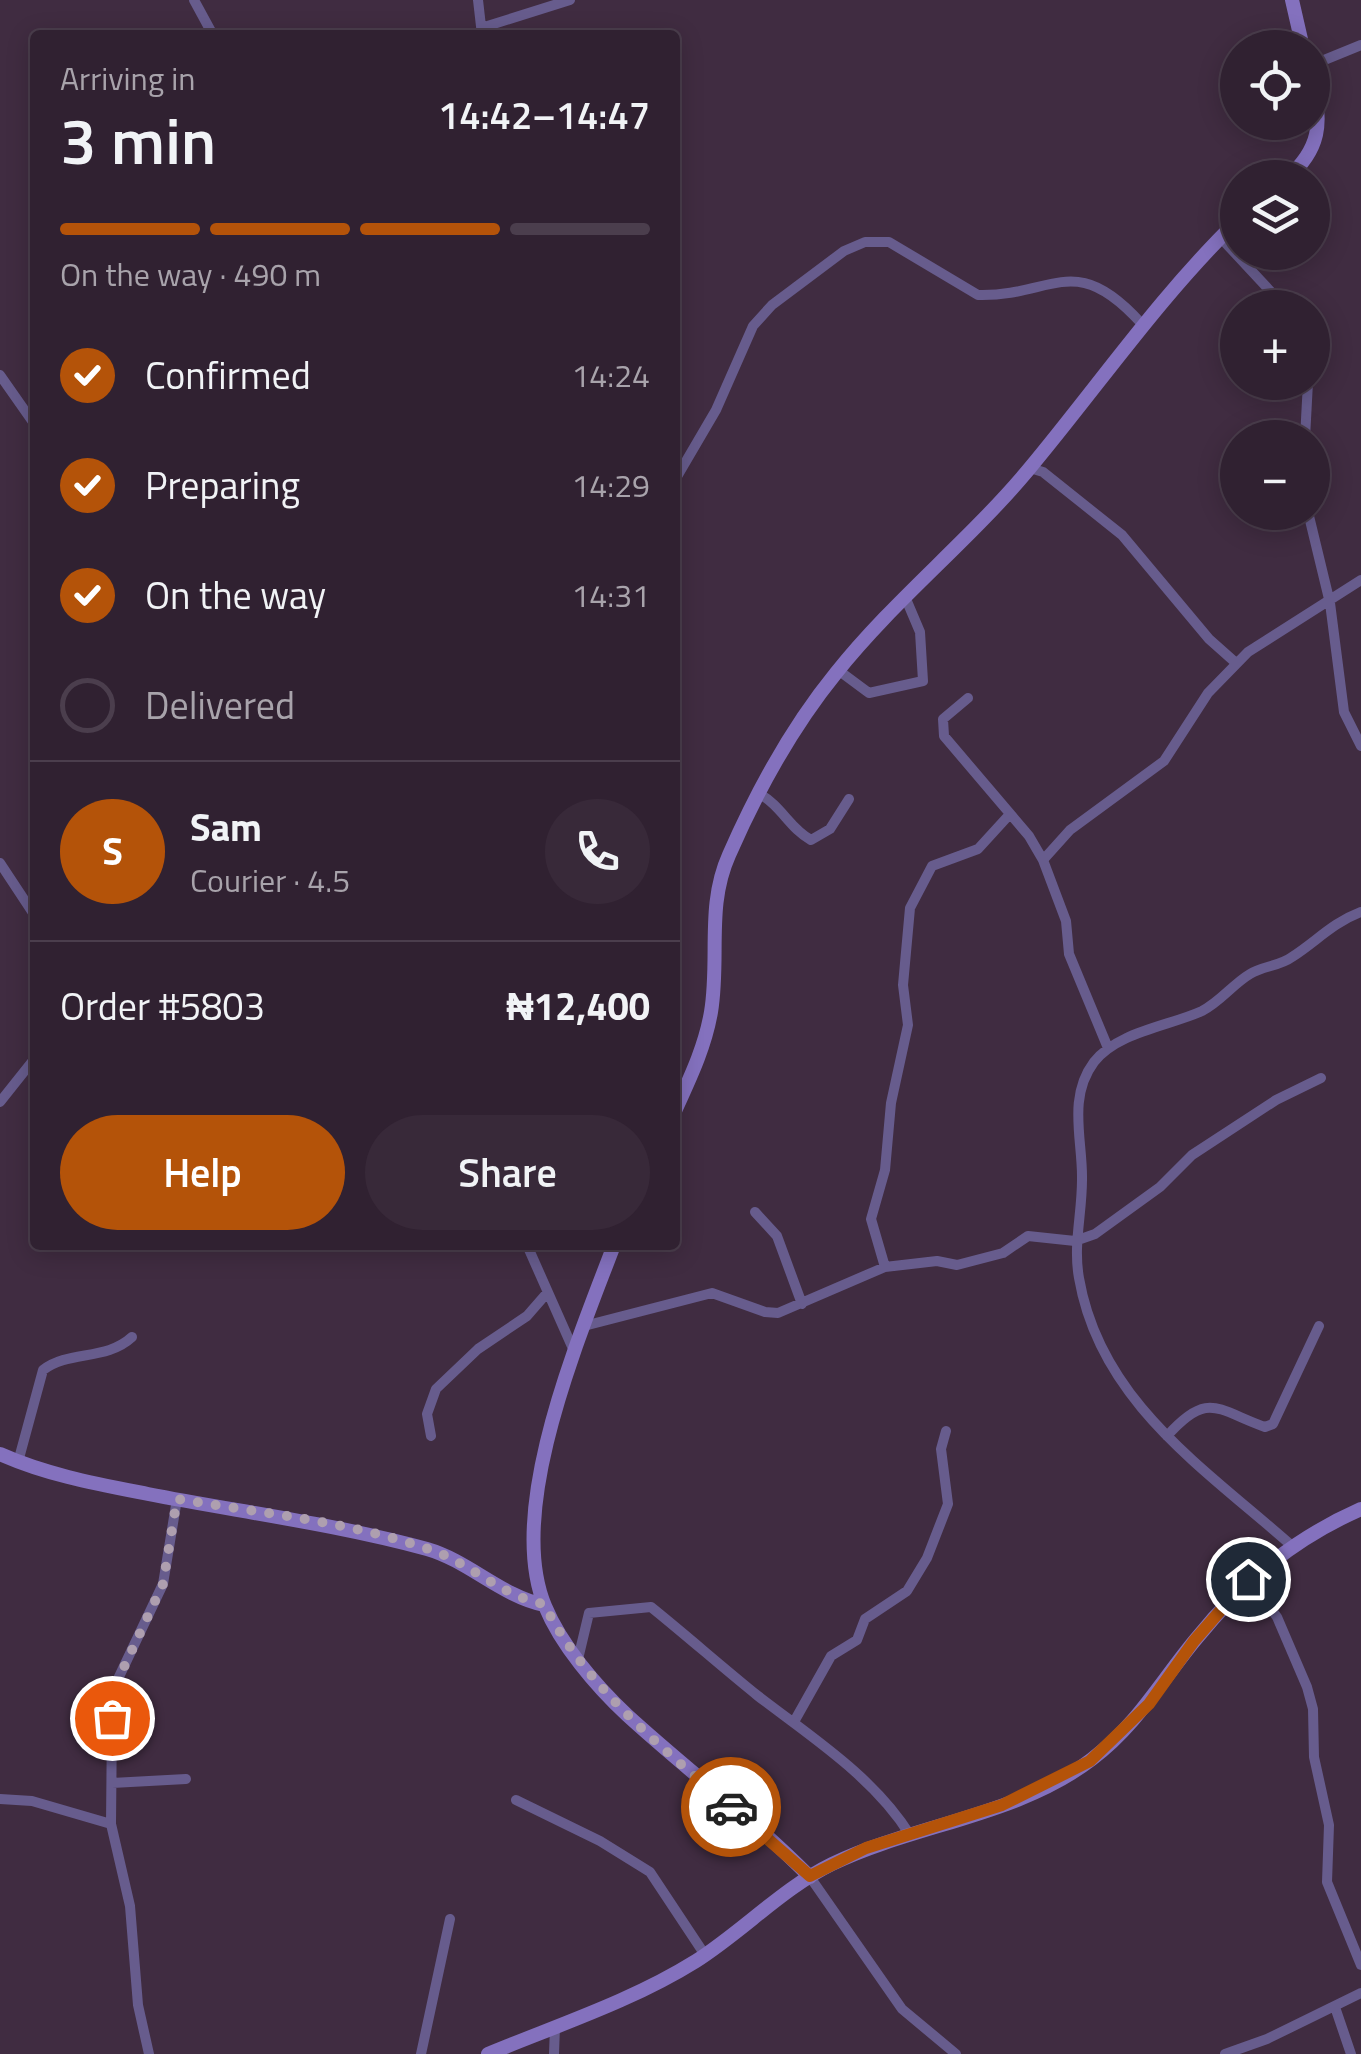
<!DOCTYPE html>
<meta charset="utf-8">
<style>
:root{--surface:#302131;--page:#382939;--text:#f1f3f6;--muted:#a8a3ab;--line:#4b3e4d;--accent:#b45309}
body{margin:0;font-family:"Titillium Web",sans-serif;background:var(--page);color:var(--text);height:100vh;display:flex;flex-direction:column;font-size:38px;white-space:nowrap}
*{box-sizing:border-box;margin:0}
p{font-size:32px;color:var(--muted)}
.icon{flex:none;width:55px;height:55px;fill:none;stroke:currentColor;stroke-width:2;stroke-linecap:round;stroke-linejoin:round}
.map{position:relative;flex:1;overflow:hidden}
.sheet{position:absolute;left:30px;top:30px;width:650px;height:1220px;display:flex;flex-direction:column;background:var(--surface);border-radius:10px;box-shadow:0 5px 25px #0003,0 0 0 2px var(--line)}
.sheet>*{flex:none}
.tools{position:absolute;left:1220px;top:30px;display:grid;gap:20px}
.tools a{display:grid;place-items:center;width:110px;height:110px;border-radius:50%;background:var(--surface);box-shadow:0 5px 25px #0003,0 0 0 2px var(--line);font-size:50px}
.pin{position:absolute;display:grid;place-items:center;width:85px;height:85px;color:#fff;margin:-42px;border:5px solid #fff;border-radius:50%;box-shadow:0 2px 10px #0007}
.courier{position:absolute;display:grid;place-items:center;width:100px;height:100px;margin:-50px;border:8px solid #b45309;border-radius:50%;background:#fff;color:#222;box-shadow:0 2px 12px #0007}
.overview em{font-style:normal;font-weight:600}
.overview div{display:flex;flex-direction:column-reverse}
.overview{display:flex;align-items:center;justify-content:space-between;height:170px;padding:0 30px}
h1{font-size:65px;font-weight:600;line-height:75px}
.bar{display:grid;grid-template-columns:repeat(4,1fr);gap:15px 10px;align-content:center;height:120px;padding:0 30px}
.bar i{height:12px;border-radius:8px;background:var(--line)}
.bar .active{background:var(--accent)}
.bar p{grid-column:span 4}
.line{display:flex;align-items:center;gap:25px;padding:0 30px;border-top:2px solid var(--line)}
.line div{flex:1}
.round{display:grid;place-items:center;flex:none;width:105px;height:105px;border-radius:52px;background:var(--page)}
ol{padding:0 30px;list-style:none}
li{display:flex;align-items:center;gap:30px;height:110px}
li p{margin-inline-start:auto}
li .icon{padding:10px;border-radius:50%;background:var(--accent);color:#fff;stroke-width:4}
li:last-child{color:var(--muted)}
li i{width:55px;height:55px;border:5px solid var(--line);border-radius:50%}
.primary-button{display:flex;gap:20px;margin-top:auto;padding:20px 30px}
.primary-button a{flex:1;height:115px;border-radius:60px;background:var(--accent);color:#fff;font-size:40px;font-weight:600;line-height:115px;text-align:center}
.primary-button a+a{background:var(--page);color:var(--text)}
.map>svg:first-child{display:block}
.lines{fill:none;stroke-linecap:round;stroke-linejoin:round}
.street{stroke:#675c8d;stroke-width:10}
.secondary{stroke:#8471be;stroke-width:14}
.done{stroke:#ae9faf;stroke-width:10;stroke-dasharray:0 18}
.route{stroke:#b45309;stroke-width:12}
</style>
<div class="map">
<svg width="1361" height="2054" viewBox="0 0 1361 2054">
<rect width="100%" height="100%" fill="#402c41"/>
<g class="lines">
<path class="street" d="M194,0L213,35
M478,0L482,35
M481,28L570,0
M1312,65L1361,45
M1220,237L1286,308
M0,375L35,425
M1305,438L1308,382
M1030,468L1043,472L1122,535L1209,639L1236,663
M675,480L716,410L753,326L772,305L844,251L865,242H889L978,295C1053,297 1074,249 1141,323
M1308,512L1330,603L1344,712L1361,746
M838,670L869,693L923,681L920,632L906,599
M968,698L943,719L944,736L1029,836L1043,860L1066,921L1069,954L1108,1048
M758,793C782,806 789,828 811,840L830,829L849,799
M1043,860L1070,830L1164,761L1208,693L1248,652L1361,580
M0,863L35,916
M0,1102L35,1058
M755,1212L777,1236L802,1304
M527,1245L574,1351
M885,1267L871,1219L885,1170L891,1103L908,1025L903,985L910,908L932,866L978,849L1010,814
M584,1326L712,1293L765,1312L778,1313L885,1267L937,1261L957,1265L1003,1253L1028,1236L1075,1241L1095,1234L1160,1187L1192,1155L1276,1100L1321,1078
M431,1436L427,1414L436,1389L478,1349L527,1316L547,1293
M1167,1436C1208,1390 1217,1410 1265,1427L1273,1424L1319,1326
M18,1462L43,1370C69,1350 106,1361 132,1337
M1291,1545C1204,1468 1100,1401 1079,1278C1073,1245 1082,1214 1082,1180C1083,1141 1067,1098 1094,1062C1117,1032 1169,1026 1202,1011C1220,1002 1233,984 1250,974C1263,966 1280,966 1292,957C1317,941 1332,923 1361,912
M1248,1579L1277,1617L1307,1687L1313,1709L1314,1757L1329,1825L1327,1882L1361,1965
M578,1659L589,1613L651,1607C687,1636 722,1667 758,1696C811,1737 874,1777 910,1835
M795,1720L831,1656L857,1640L865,1619L907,1591L927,1558L948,1504L941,1449L946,1431
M112,1783L186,1779
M0,1799L32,1801L111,1824
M516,1800L600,1841L650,1872L705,1955
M810,1877L902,2009L956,2054
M1335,2007L1351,2054
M149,2054L138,2005L130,1906L111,1824L112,1718L117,1681L163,1584L177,1499
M421,2054L450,1919
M554,2054L555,2027
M1225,2054L1267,2039L1361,1993"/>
<path class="secondary" d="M1292,0L1303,48
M1287,178C1320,150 1323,122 1312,83
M675,1111C690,1078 705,1047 711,1012C720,958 706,906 729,855C757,791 792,727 836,673C894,600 969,541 1029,469C1099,385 1159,297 1238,220
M614,1245C579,1338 505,1510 545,1606C561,1645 596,1686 627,1715C687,1770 753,1819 810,1877
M0,1454C47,1475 97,1484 148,1494C241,1512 335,1524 427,1549C469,1561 501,1596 544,1605
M488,2054C558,2025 632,2001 696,1961C743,1931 783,1888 832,1864C915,1824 1018,1816 1092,1759C1137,1725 1161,1681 1196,1639C1243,1581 1293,1539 1361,1509"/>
</g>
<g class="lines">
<path class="done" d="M112,1718L117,1682L163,1584L177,1499C262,1513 352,1522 434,1551C472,1565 504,1597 544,1604C586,1687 662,1748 731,1807"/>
<path class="route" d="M731,1807L810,1876L866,1848L1002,1805L1090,1761L1149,1704L1194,1641L1248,1579"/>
</g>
</svg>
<div class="tools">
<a><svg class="icon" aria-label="locate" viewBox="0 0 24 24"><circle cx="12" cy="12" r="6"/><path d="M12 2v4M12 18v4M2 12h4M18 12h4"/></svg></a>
<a><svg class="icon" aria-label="layers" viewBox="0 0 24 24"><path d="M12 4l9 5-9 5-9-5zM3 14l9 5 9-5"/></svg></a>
<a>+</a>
<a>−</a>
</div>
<div class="pin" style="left:112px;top:1718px;background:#ea580c"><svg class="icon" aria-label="bag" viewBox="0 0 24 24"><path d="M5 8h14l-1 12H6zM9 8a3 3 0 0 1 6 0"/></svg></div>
<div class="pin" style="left:1248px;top:1579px;background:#1f2937"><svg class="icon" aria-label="home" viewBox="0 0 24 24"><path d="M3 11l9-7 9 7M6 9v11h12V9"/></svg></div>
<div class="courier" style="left:731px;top:1807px"><svg class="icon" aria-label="car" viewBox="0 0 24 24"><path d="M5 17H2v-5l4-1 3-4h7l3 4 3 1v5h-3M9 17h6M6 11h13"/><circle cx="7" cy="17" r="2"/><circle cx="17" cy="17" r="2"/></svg></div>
<section class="sheet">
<div class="overview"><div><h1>3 min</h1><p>Arriving in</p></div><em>14:42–14:47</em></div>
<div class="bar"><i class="active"></i><i class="active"></i><i class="active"></i><i></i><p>On the way · 490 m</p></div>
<ol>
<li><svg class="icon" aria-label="check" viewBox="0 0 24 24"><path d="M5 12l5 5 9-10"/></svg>Confirmed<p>14:24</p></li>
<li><svg class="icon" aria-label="check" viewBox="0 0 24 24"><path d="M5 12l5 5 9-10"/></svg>Preparing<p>14:29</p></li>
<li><svg class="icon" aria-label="check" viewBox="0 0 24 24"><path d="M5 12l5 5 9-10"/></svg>On the way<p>14:31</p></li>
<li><i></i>Delivered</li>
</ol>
<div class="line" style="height:180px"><b class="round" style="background:var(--accent);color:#fff">S</b><div><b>Sam</b><p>Courier · 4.5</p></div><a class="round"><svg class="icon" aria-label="phone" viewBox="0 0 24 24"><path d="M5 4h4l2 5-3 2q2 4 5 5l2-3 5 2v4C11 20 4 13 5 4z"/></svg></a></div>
<div class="line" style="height:130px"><div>Order #5803</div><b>₦12,400</b></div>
<div class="primary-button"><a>Help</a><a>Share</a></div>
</section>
</div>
